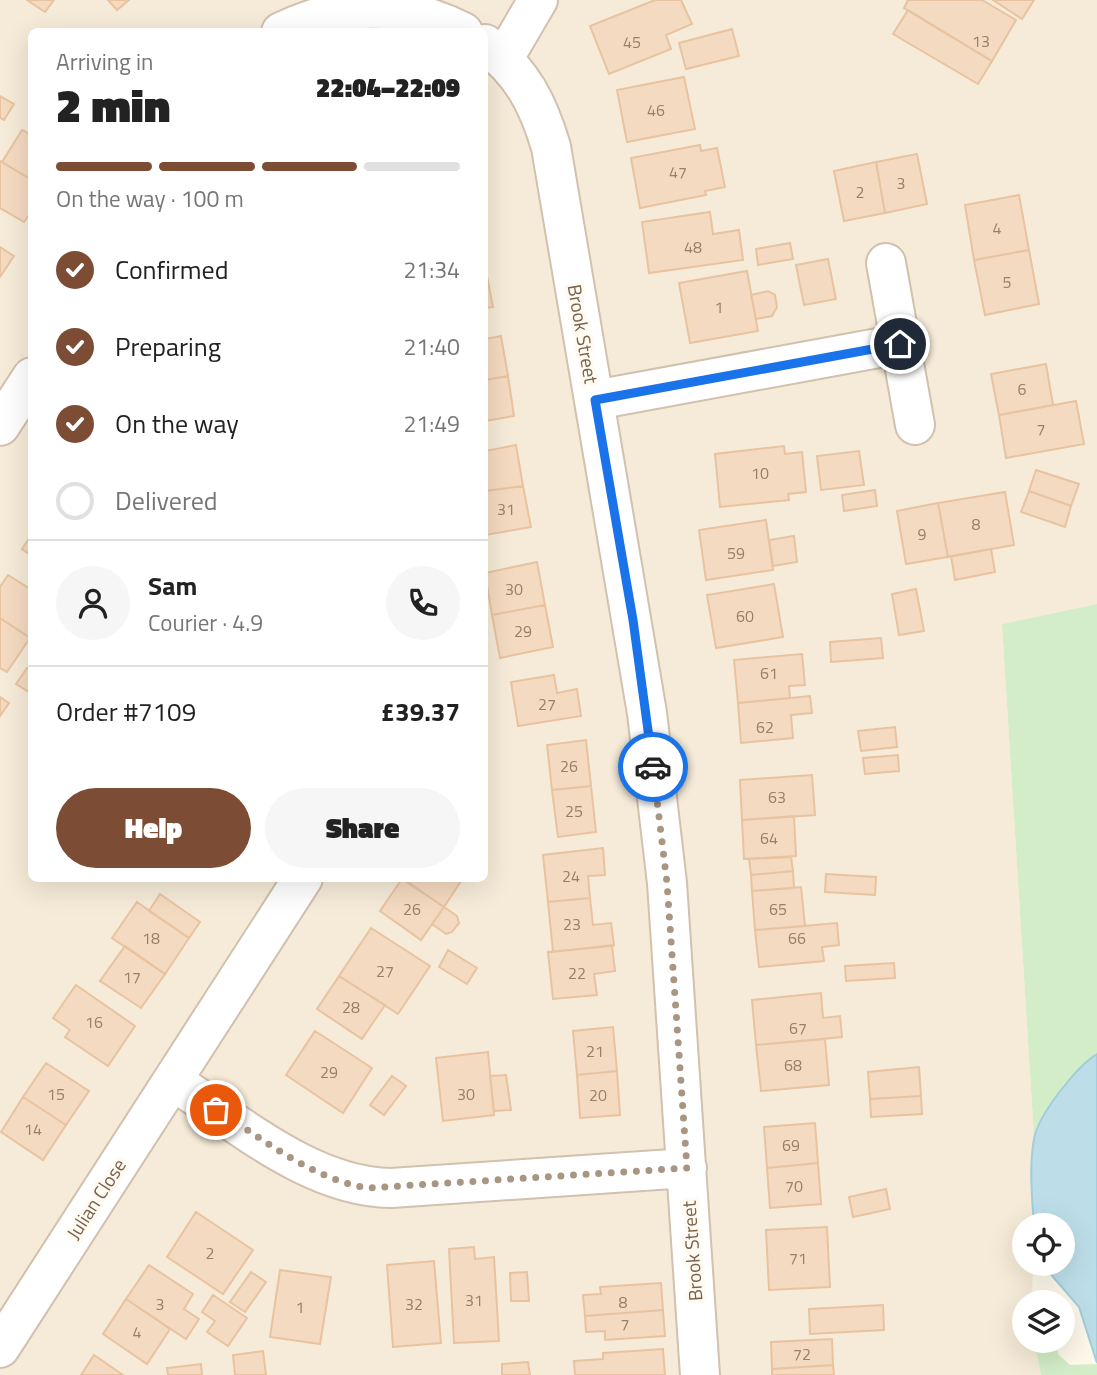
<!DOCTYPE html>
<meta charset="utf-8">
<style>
:root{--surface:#fff;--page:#f6f6f6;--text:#222;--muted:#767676;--line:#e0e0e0;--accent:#7c4c34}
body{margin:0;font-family:"Titillium Web",sans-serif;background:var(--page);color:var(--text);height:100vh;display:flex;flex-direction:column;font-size:26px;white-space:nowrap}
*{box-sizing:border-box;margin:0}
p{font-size:23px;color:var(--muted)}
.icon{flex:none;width:38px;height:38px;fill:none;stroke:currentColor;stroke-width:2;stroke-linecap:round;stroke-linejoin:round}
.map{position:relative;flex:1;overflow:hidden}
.panel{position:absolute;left:28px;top:28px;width:460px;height:854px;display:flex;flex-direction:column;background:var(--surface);border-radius:10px;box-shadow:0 7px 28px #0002}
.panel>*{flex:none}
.buttons{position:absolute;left:1012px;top:1213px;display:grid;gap:14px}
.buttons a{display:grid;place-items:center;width:63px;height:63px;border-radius:50%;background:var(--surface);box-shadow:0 7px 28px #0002;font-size:35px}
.pin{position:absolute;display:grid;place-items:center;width:60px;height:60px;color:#fff;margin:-30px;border:4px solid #fff;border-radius:50%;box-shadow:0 2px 7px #0007}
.courier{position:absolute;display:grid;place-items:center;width:70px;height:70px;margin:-35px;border:5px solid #1a73e8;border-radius:50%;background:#fff;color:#222;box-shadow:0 2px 9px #0007}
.head em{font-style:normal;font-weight:800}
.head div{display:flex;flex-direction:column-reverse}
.head{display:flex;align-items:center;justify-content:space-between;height:119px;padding:0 28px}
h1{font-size:46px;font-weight:800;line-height:52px}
.bar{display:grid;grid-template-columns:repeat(4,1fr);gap:10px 7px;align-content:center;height:84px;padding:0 28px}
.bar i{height:9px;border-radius:5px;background:var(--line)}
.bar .current{background:var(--accent)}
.bar p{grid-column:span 4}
.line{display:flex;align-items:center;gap:18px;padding:0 28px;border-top:2px solid var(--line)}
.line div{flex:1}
.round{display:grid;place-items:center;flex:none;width:74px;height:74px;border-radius:37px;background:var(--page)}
ol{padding:0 28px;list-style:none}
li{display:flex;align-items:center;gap:21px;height:77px}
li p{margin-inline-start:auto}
li .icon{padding:7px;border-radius:50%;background:var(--accent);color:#fff;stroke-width:4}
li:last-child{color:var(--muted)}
li i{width:38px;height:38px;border:4px solid var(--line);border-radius:50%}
.primary-button{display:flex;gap:14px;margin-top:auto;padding:14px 28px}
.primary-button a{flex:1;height:80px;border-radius:42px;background:var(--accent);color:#fff;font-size:28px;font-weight:800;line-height:80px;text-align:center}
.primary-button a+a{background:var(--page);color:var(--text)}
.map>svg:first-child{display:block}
.residential{fill:#f6ebd8;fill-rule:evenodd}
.green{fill:#d2edc7}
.water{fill:#bddee9;stroke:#a2cddb;stroke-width:2}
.building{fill:#f4dac0;stroke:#e8c3a0;stroke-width:2}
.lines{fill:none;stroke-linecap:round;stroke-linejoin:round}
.minor-casing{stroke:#d1c1ae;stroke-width:42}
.minor{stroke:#fff;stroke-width:38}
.done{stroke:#a89683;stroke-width:7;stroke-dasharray:0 12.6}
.route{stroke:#1a73e8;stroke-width:9}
.labels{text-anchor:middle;stroke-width:7;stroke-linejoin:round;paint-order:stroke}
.number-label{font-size:16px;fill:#987f68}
.street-label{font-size:19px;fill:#7a614b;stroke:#fffbf2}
</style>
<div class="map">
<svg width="1097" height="1375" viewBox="0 0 1097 1375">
<rect width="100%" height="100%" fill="#fdf8ea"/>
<path class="residential" d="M0,0H1097V604L1002,624L1034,1136L1031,1179L1034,1225H1024V1264H1033L1032,1302H1024V1340L1034,1341L1041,1375H0ZM32,32H485V878H32Z"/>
<path class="green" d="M1097,604V1054L1064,1084L1034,1136L1002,624Z
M1034,1341H1053L1059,1355L1070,1365L1097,1364V1375H1041Z"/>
<path class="water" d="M1097,1054V1363L1079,1307L1042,1264H1062V1225H1034C1032,1197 1029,1167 1034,1139C1038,1115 1077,1066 1097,1054Z"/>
<path class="building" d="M27,0H54L45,12Z
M108,0H129L117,10Z
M655,0H681L692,24L666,35L671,49L609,74L590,26Z
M908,0H982L1016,20L992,61L904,8Z
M993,0H1034L1022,19Z
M908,10L992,61L978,84L893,34Z
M732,29L739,56L686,69L679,43Z
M684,77L695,129L627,142L617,90Z
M0,96L14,104L4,120L0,118Z
M22,130L32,135V180L2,162Z
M700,145L701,151L717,148L725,187L705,191L706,195L640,208L631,158Z
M917,154L927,204L885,213L876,162Z
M0,161L32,180V211L24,222L0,208Z
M876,162L885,213L844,221L834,171Z
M1019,195L1029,250L974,260L965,205Z
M710,212L713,234L739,230L743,260L649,273L642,222Z
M790,243L793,259L758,265L756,249Z
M0,247L14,256L0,277Z
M1029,250L1039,304L985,315L974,260Z
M828,259L836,299L804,305L796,265Z
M485,266L493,307L485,308Z
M747,271L758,331L690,343L679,283Z
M768,291L775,295L777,307L772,316L756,319L751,295Z
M501,336L508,376L485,380V339Z
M1046,364L1053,405L999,415L991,374Z
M508,376L514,416L485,421V380Z
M1076,401L1084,444L1006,458L999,415Z
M516,445L523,486L485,491V451Z
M784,446L785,454L802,452L806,492L788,494L789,500L720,507L715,454Z
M859,451L864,485L821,490L817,456Z
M1036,470L1079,484L1071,506L1029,491Z
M523,486L531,527L485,535V491Z
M875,490L877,506L844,511L842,495Z
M1029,491L1071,506L1065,527L1021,512Z
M1005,492L1014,545L948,557L938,503Z
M938,503L948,557L906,564L897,511Z
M766,520L773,570L706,580L699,530Z
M32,534V556L22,549Z
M794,536L797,562L773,566L769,540Z
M991,549L995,572L955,580L951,556Z
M537,562L545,605L492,615L485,573Z
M8,575L32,590V639L0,618V587Z
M774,584L783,637L716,648L707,595Z
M916,589L924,631L899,635L892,594Z
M545,605L553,647L500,658L492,615Z
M0,618L30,638L7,672L0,668Z
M881,638L883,658L831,662L830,642Z
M802,654L805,685L789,686L790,698L738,703L734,660Z
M27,668L32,671V694L16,684Z
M554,675L557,693L577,689L581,716L518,726L511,682Z
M810,696L812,713L791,715L793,738L741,743L738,703Z
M0,697L9,703L0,716Z
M895,727L897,747L861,751L858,731Z
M586,740L591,786L552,790L547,745Z
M898,755L899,771L865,774L863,758Z
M812,775L815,815L742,820L740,780Z
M591,786L596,832L558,837L552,790Z
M794,816L796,856L744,859L742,820Z
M603,848L605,875L588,876L590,898L548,902L543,855Z
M791,857L793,871L751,875L749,859Z
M793,871L794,888L752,891L751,875Z
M826,874L876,877L875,895L825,892Z
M402,878H463L444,907Z
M402,879L444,907L421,940L380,911Z
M801,887L805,926L755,930L752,891Z
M160,894L200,922L189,938L149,911Z
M590,898L593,925L611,923L614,945L553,952L548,902Z
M137,902L189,938L165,974L112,938Z
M444,907L457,916L459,923L452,932L446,934L432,924Z
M837,923L839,945L822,947L824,961L759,967L755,930Z
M371,928L430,966L398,1014L339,976Z
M125,946L165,974L141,1008L100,981Z
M612,946L615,971L594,974L597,995L553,999L548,952Z
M448,950L477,968L467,984L439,967Z
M894,963L895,978L846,981L845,966Z
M339,976L385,1005L362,1039L317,1009Z
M76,985L135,1026L108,1066L65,1037L70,1030L53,1018Z
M821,993L823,1018L840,1016L842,1037L756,1045L752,1000Z
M613,1027L617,1071L577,1075L573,1031Z
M315,1031L372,1068L343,1113L286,1075Z
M825,1039L829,1085L761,1091L756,1045Z
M488,1052L494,1115L443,1121L436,1058Z
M46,1063L89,1091L66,1125L23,1097Z
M919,1067L921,1096L870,1099L868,1072Z
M617,1071L620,1115L580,1118L577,1075Z
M506,1075L511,1110L494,1111L490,1076Z
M392,1076L406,1086L384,1115L370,1105Z
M921,1096L922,1114L871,1117L870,1099Z
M23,1097L66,1125L43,1160L1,1132Z
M815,1123L818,1163L767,1168L764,1127Z
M818,1163L821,1204L770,1208L767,1168Z
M886,1189L890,1209L853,1217L849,1197Z
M196,1212L253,1250L223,1294L167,1257Z
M827,1227L830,1287L769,1290L766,1230Z
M474,1247L475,1259L494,1257L499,1341L454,1343L449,1249Z
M434,1261L441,1343L393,1347L387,1265Z
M149,1265L193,1294L184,1309L199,1319L186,1339L126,1299Z
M280,1270L331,1277L320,1344L270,1337Z
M251,1272L266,1282L245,1312L230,1302Z
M527,1272L529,1301H511L510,1273Z
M661,1283L663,1310L585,1316L583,1295L601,1294L600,1287Z
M213,1295L247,1318L228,1346L207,1332L215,1321L202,1312Z
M126,1299L170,1329L147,1364L103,1334Z
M883,1305L884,1330L810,1334L809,1309Z
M663,1310L665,1336L605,1340V1331L586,1332L585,1316Z
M832,1339L833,1365L772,1369L771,1342Z
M663,1349L665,1375H575L574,1361L603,1359V1353Z
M263,1351L266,1375H235L233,1355Z
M94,1355L123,1375H81Z
M528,1362L530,1375H502V1364Z
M201,1364L202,1375H168L167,1368Z
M833,1365L834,1375H772V1369Z"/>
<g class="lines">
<defs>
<path id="minor" d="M281,32C344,2 399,0 463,32
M485,44C522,72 538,103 551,147L647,713L667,883L700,1375
M504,58L538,0
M886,263L915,425
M595,400L900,344
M0,426L32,377
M173,1081C238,1123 311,1187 391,1188L687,1168
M0,1348L303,878"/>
</defs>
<use href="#minor" class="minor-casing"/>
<use href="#minor" class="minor"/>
</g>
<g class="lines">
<path class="done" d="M216,1110C264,1139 311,1179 368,1188L687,1168L667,883L653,767"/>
<path class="route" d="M653,767L633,620L595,400L900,344"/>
</g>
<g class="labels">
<g class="number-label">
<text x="981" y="47">13</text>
<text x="632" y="48">45</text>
<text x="656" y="116">46</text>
<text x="678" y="178">47</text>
<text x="901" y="189">3</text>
<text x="860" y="198">2</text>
<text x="997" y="234">4</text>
<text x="693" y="253">48</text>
<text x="1007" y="288">5</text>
<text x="719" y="313">1</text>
<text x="1022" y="395">6</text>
<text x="1041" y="435">7</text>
<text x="760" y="479">10</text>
<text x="506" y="515">31</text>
<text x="976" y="530">8</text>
<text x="922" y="540">9</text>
<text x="736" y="559">59</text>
<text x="514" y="595">30</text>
<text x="745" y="622">60</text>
<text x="523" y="637">29</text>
<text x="769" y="679">61</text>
<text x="547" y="710">27</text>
<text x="765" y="733">62</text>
<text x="569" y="772">26</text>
<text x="777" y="803">63</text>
<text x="574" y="817">25</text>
<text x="769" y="844">64</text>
<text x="571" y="882">24</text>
<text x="412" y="915">26</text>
<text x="778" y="915">65</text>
<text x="572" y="930">23</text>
<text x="151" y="944">18</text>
<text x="797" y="944">66</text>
<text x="385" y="977">27</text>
<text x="577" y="979">22</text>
<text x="132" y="983">17</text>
<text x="351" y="1013">28</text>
<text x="94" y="1028">16</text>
<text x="798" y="1034">67</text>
<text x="595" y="1057">21</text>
<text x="793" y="1071">68</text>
<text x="329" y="1078">29</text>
<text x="56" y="1100">15</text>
<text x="466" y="1100">30</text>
<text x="598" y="1101">20</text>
<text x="33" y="1135">14</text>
<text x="791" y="1151">69</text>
<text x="794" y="1192">70</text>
<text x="210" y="1259">2</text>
<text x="798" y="1264">71</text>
<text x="474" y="1306">31</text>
<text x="623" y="1308">8</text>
<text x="160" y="1310">3</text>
<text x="414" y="1310">32</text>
<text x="300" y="1313">1</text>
<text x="625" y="1330">7</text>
<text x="137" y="1338">4</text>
<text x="802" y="1360">72</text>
</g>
<g class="street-label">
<text transform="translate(583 334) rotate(80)" y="7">Brook Street</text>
<text transform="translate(96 1199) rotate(-57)" y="7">Julian Close</text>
<text transform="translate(692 1251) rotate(-94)" y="7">Brook Street</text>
</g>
</g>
</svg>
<div class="buttons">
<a><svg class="icon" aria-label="locate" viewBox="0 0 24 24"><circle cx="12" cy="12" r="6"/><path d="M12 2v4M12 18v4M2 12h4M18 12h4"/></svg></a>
<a><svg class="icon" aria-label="layers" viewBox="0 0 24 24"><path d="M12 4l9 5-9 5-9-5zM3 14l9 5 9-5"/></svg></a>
</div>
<div class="pin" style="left:216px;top:1110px;background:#ea580c"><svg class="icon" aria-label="bag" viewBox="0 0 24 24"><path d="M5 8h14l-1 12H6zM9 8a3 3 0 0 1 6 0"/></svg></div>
<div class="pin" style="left:900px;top:344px;background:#1f2937"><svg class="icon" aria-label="home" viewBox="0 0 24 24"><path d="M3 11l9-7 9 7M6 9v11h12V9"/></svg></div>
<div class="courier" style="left:653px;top:767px"><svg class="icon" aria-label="car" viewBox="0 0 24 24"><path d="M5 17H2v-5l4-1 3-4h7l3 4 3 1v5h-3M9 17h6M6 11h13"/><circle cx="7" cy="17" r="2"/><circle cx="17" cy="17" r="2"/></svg></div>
<section class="panel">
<div class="head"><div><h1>2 min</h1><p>Arriving in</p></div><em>22:04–22:09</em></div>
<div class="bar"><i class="current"></i><i class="current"></i><i class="current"></i><i></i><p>On the way · 100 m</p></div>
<ol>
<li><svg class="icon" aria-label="check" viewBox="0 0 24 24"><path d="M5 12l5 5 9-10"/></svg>Confirmed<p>21:34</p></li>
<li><svg class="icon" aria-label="check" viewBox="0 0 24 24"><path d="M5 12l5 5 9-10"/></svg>Preparing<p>21:40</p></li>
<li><svg class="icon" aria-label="check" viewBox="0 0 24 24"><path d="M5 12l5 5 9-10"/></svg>On the way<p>21:49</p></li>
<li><i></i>Delivered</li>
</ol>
<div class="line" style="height:126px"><a class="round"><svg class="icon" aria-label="person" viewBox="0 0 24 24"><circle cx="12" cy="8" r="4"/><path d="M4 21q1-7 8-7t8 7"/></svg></a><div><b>Sam</b><p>Courier · 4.9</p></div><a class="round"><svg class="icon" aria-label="phone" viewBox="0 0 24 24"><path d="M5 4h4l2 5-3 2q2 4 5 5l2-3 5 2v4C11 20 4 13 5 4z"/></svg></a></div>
<div class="line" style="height:91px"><div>Order #7109</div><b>£39.37</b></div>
<div class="primary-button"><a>Help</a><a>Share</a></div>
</section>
</div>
